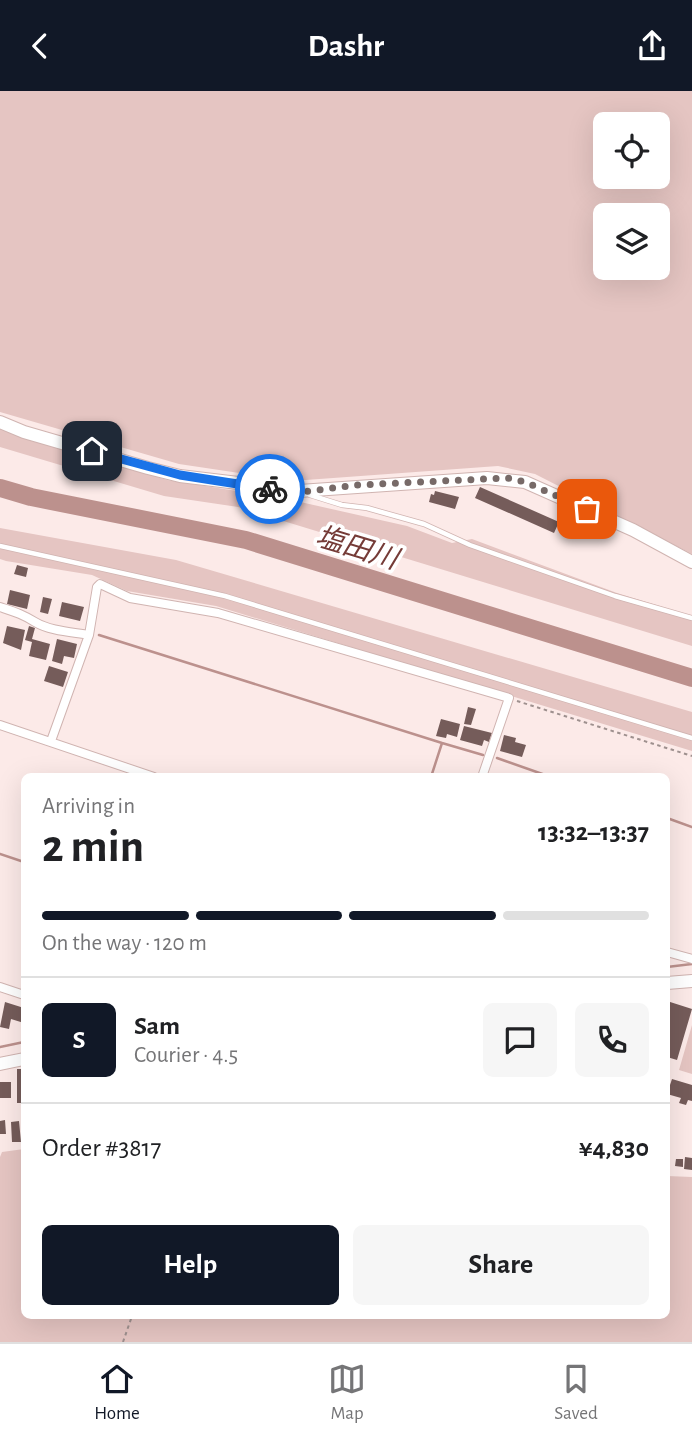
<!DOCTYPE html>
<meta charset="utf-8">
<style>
:root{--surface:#fff;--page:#f6f6f6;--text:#202124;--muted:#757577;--line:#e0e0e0;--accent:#111827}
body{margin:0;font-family:"Alegreya Sans","Noto Sans JP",sans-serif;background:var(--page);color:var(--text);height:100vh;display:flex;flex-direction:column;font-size:26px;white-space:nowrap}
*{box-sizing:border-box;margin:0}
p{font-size:23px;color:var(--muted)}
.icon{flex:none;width:38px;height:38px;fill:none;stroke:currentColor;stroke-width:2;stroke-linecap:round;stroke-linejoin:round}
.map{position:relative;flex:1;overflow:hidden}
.sheet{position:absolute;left:21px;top:682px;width:649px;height:546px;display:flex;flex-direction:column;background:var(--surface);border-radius:10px;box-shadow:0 7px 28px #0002}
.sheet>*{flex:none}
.controls{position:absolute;left:593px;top:21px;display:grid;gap:14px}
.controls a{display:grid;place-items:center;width:77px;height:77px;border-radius:10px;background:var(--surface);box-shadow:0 7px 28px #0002;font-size:35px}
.pin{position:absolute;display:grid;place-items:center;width:60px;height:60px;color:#fff;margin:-30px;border-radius:14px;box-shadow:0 4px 10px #0006}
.courier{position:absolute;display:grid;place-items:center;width:70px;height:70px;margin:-35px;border:5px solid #1a73e8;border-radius:50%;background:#fff;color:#222;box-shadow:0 2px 9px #0007}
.overview em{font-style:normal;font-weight:700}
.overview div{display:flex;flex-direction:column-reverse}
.overview{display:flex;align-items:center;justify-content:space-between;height:119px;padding:0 21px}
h1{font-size:46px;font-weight:700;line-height:52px}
.bar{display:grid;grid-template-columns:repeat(4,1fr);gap:10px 7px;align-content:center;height:84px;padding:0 21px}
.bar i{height:9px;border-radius:5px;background:var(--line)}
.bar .on{background:var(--accent)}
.bar p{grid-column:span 4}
.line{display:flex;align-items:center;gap:18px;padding:0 21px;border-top:2px solid var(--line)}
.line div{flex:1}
.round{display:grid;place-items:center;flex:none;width:74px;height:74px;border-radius:10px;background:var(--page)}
.button{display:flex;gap:14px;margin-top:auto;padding:14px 21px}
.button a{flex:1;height:80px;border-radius:10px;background:var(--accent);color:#fff;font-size:28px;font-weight:700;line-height:80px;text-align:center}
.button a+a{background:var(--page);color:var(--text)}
header{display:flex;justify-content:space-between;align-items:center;height:91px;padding:0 21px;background:var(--accent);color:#fff;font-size:32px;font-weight:700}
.dock{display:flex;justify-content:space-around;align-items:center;height:98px;border-top:2px solid var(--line);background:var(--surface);font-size:19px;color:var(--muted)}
.dock a{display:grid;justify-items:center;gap:4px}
.dock .on{color:var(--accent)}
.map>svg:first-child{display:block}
.green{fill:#e5c5c2;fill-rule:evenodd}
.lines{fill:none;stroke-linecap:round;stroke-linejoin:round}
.stream{stroke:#bc918d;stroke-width:2.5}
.river{stroke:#bc918d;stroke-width:18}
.building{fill:#755c5a}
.lane-casing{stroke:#d0b4b1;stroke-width:6}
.street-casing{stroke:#d0b4b1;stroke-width:10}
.secondary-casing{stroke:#d0b4b1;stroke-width:14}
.primary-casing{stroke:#d0b4b1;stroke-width:14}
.path{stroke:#9e908e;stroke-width:2;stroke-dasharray:3.5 3.5;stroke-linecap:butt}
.lane{stroke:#fff;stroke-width:4.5}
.street{stroke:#fff;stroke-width:8}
.secondary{stroke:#fff;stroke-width:12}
.primary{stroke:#fff;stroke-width:12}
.done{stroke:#776a68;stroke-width:7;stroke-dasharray:0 12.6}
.route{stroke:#1a73e8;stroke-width:9}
.labels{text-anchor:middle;stroke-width:7;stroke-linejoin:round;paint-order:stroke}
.water-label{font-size:28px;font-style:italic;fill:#753b37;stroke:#fff}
</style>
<header><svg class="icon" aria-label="back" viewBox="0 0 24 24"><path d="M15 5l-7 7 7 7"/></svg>Dashr<svg class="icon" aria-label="share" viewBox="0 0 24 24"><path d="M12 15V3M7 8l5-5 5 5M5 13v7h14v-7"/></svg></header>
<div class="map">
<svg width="692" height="1251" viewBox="0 0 692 1251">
<rect width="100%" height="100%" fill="#fceae8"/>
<path class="green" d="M0,0H692V463L535,383L498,375L292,390L179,373L0,321ZM606,33H658V86H606ZM606,124H658V177H606Z
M0,337L167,389L287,408L407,435L452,452L472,448L617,502L692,525V555L238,416L164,405L0,356Z
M0,437L176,469L692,621V660L216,515L127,500L92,484L6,470L0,468Z
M692,934V983L679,979Z
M24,1058V1225H667V1085L692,1086V1251H0V1066L2,1061Z"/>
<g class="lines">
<path class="stream" d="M99,544L442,652
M497,667L551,686
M431,686L442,652L483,664
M667,727L692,736
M0,763L24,771
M667,876L692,873
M0,956L24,951"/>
<path class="river" d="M0,397L31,406L246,449L692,587"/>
</g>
<path class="building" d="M480,396L559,431L554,442L475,407Z
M435,400L459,406L455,418L429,411L431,403L434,404Z
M17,474L28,477L26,486L14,483Z
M10,499L30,504L27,518L7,513Z
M43,506L52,508L48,523L40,521Z
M62,511L84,516L80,530L59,525Z
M7,535L25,539L21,559L3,552Z
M29,535L35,537L32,548L50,553L46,569L29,565L32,551L25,549Z
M57,548L77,553L74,567L64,565L62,573L52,570Z
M49,575L68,581L63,596L44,590Z
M468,616L476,618L471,634L464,633Z
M441,628L460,633L457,646L447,643L446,647L436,645Z
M464,635L492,642L489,651L484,649L482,655L460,649Z
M504,644L516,647L515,651L526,654L522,666L500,660Z
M667,910L692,918L677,969L667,966Z
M5,911L24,917V932L11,928L9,938L0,936Z
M17,978H24V1012H17Z
M672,988L692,994V1010L688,1009L686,1014L679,1012L681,1007L667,1003Z
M0,991H11V1007H0Z
M5,1029L6,1043H0V1030Z
M19,1030L21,1051H12L11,1031Z
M685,1066L692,1067V1079L684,1078Z
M676,1068H683V1076L675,1075Z"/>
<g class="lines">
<defs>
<path id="lane" d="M310,404L342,414L367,417L424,433L470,454L615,505L692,527
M0,455L225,505L692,647"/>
<path id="street" d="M0,516C15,521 22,523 35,531C50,540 72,541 89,544
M0,634L154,686
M51,650L89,544L97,496L100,493L130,507L218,522L509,607L482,686
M667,861L692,868
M0,896L24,904"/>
<path id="secondary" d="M0,331L24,341L148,377L180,385L238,392L285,401L487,387L525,391L633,439L692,471"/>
<path id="primary" d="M667,892L692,890
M0,973L24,968"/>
</defs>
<use href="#lane" class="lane-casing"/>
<use href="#street" class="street-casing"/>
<use href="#secondary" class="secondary-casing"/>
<use href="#primary" class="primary-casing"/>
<path class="path" d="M517,610L692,665
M123,1251L132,1225"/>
<use href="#lane" class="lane"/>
<use href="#street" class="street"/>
<use href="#secondary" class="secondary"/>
<use href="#primary" class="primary"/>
</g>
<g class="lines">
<path class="done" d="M270,398L302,401L357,394L507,387L525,391L587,418"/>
<path class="route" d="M92,360L180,384L270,398"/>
</g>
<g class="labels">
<g class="water-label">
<text transform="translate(357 456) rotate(17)" y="10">塩田川</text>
</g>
</g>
</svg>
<div class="controls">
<a><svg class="icon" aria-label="locate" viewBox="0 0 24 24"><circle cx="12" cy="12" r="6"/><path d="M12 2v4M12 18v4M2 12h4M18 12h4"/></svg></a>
<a><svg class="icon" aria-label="layers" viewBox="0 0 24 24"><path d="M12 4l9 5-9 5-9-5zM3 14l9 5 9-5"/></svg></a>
</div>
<div class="pin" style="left:587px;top:418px;background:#ea580c"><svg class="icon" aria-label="bag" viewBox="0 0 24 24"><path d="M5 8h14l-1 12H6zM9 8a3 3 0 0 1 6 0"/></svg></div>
<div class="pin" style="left:92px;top:360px;background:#1f2937"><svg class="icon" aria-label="home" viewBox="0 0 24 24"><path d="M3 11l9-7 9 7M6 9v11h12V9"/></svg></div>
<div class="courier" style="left:270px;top:398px"><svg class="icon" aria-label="bike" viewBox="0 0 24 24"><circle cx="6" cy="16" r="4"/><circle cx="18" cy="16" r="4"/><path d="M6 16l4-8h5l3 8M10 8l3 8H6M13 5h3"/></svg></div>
<section class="sheet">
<div class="overview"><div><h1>2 min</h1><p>Arriving in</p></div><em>13:32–13:37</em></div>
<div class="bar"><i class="on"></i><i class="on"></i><i class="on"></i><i></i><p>On the way · 120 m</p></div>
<div class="line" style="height:126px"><b class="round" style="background:var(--accent);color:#fff">S</b><div><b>Sam</b><p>Courier · 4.5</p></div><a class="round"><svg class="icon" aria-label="chat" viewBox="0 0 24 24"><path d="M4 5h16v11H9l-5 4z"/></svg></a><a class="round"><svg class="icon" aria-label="phone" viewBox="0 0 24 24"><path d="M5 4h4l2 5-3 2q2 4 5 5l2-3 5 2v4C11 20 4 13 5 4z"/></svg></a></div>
<div class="line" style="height:91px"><div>Order #3817</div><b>¥4,830</b></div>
<div class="button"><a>Help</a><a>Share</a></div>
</section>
</div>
<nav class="dock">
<a class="on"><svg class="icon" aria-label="home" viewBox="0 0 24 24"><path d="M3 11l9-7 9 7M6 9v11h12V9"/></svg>Home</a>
<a><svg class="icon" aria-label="map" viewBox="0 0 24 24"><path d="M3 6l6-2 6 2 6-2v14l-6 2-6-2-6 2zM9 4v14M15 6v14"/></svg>Map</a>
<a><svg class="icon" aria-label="saved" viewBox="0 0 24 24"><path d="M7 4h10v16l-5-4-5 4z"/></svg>Saved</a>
</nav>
